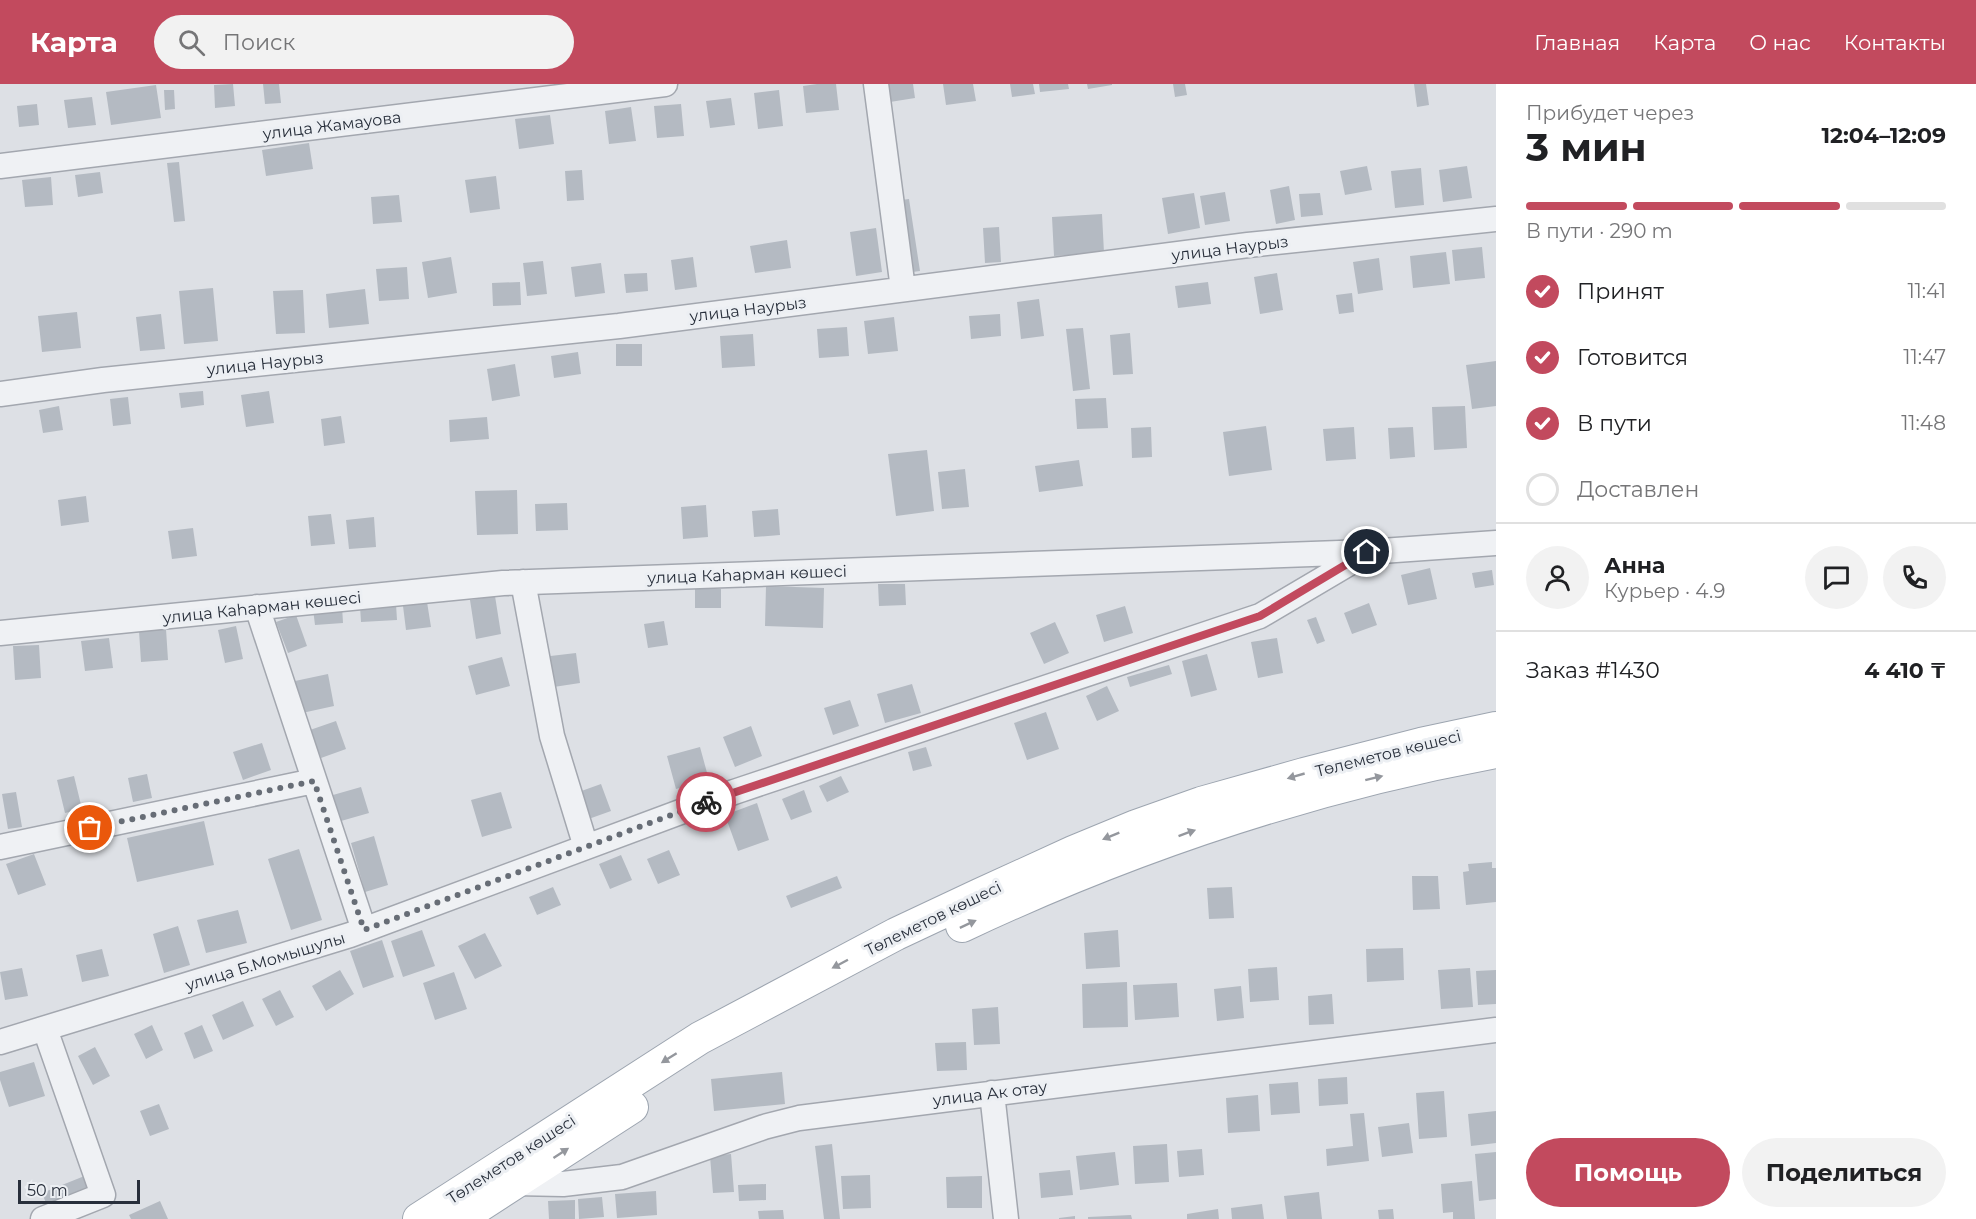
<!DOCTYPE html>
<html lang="ru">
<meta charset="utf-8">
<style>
:root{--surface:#fff;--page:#f2f2f2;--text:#202124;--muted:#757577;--line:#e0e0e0;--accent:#c24a5e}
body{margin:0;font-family:Montserrat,sans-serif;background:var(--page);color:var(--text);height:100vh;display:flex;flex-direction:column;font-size:22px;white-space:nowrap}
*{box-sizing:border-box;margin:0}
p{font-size:20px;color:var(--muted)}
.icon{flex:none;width:33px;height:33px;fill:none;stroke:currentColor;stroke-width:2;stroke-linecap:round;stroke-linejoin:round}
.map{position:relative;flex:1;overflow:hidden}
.details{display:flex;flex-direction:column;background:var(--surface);width:480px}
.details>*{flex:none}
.scale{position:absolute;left:18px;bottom:15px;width:122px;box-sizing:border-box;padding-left:6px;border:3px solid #282f3b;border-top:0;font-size:16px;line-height:21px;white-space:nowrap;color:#282f3b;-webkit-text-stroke:4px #eceff3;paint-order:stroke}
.pin{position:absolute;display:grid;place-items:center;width:51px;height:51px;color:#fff;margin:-26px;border:3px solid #fff;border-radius:50%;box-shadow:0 2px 6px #0007}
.courier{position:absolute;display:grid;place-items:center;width:60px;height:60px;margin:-30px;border:4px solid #c24a5e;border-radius:50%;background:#fff;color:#222;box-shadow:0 2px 8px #0007}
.headline em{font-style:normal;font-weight:700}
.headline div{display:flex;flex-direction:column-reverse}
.headline{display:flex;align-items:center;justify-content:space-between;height:102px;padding:0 30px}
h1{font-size:39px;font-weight:700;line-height:45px}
.bar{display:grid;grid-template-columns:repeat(4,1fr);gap:9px 6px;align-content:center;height:72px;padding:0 30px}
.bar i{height:8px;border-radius:4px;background:var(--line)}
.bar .current{background:var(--accent)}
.bar p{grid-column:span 4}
.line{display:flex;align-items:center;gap:15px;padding:0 30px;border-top:2px solid var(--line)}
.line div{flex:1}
.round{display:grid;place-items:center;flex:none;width:63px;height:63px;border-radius:32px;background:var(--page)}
ol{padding:0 30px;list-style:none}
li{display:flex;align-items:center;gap:18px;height:66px}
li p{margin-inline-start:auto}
li .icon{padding:6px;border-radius:50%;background:var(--accent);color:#fff;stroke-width:4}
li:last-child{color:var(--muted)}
li i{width:33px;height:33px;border:3px solid var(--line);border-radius:50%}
.cta{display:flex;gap:12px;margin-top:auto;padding:12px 30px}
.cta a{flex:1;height:69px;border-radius:36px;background:var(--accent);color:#fff;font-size:24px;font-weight:700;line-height:69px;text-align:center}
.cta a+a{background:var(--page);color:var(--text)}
header{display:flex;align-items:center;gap:36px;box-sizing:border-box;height:84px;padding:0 30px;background:var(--accent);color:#fff}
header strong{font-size:28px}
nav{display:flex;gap:33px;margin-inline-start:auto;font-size:21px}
.search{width:420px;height:54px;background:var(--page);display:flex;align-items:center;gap:15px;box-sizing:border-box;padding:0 21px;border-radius:33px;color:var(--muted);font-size:22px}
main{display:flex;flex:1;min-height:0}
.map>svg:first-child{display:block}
.building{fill:#b4bac2}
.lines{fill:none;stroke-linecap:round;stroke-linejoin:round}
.minor-casing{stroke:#a3a7af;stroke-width:27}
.major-casing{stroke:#9da5b0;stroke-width:34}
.minor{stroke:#eff1f4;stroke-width:24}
.major{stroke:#fff;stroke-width:32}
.oneway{fill:#94979d}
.done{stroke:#676d76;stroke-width:6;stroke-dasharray:0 10.8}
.route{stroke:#c24a5e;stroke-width:8}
.labels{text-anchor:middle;stroke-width:6;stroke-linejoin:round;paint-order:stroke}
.street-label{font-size:16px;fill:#282f3b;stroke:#eceff3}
</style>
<header>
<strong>Карта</strong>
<div class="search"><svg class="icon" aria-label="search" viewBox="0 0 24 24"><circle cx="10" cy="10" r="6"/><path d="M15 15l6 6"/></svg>Поиск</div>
<nav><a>Главная</a><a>Карта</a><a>О нас</a><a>Контакты</a></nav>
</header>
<main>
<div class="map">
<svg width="1496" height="1135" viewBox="0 0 1496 1135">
<rect width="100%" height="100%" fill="#dde0e5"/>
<path class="building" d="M233,0L235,22L215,24L214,1Z
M263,0H279L281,19L265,20Z
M817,0H836L839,26L806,29L803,2Z
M888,0H913L915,14L890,18Z
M943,0H973L976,17L946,21Z
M1010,0H1033L1035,10L1012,13Z
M1039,0H1068L1069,5L1040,8Z
M1087,0H1112V1L1088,5Z
M1173,0H1185L1187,11L1175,13Z
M1414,0H1426L1429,21L1417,23Z
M156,1L161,34L111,41L106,8Z
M164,6H174L175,25L165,26Z
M779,6L783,42L758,45L754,9Z
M92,13L96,41L68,44L64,16Z
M731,14L735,41L710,44L706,17Z
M37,20L39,41L19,43L17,22Z
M681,20L684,52L657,54L654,22Z
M631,23L636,57L609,60L605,27Z
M550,31L554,60L519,65L515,35Z
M309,59L313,85L266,92L262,66Z
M179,78L185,137L174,138L167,79Z
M1367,82L1372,106L1345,111L1340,87Z
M1467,82L1472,114L1443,118L1439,86Z
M1421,84L1424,121L1395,124L1391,87Z
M582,86L584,116L567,117L565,87Z
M100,88L103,109L78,113L75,91Z
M496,92L500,125L470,129L465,96Z
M51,93L53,121L25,123L22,96Z
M1289,102L1295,136L1276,140L1270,106Z
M1225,108L1230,137L1205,141L1200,112Z
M1194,109L1200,144L1168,150L1162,114Z
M1320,109L1323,131L1301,133L1299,110Z
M399,111L402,138L373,140L371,113Z
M909,115L920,187L905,189L894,117Z
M1102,130L1104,169L1054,172L1052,133Z
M999,143L1001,178L985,179L983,144Z
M876,144L882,188L856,192L850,148Z
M787,156L791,184L755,189L750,162Z
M1482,163L1485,194L1455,197L1452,166Z
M1446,168L1450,200L1413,204L1410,172Z
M451,173L457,209L428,214L422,178Z
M693,173L697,203L675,206L671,176Z
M1379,174L1383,206L1358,210L1353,178Z
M543,177L547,210L527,212L523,179Z
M601,179L605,209L575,213L571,183Z
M407,183L409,215L379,217L376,185Z
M647,189L648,207L626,209L624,190Z
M1277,189L1283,226L1260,230L1254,193Z
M520,198L521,221L493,222L492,199Z
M1208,198L1211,220L1178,224L1175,202Z
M213,204L218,257L184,260L179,207Z
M365,205L369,240L329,244L326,210Z
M303,206L305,249L276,250L273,207Z
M1352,209L1354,228L1339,230L1336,211Z
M1039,215L1044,252L1021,255L1017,218Z
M77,228L81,264L42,268L38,232Z
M161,230L165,265L140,267L136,233Z
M1000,230L1001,252L971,255L969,232Z
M894,233L898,267L868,270L864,237Z
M847,243L849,272L819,274L817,245Z
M1083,244L1090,305L1073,307L1066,245Z
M1130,249L1133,290L1113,291L1110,251Z
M753,250L755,282L722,284L720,252Z
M616,260H642V282H616Z
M578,268L581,290L554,294L551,272Z
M1496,277V322L1472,325L1466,281Z
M515,280L520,312L492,317L487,285Z
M203,307L204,321L181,324L179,309Z
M269,307L274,339L246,343L241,311Z
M128,313L131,340L113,342L110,315Z
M1106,314L1108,344L1077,345L1075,315Z
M59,322L63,346L43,349L39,326Z
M1465,322L1467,364L1434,366L1432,323Z
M341,332L345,359L324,362L321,335Z
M487,333L489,355L450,358L449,336Z
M1266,342L1272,386L1229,392L1223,348Z
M1151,343L1152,373L1132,374L1131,344Z
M1354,343L1356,375L1326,377L1323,345Z
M1413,343L1415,373L1390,375L1388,344Z
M927,366L934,427L896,432L888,370Z
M1079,376L1083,402L1039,408L1035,382Z
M965,385L969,423L942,425L938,388Z
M517,406L518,450L477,451L475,407Z
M86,412L89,438L61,442L58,416Z
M567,419L568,446L536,447L535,420Z
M706,421L708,453L683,455L681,423Z
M778,425L780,451L754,453L752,427Z
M331,430L335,460L311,462L308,432Z
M374,433L376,463L349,465L346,436Z
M193,444L197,472L172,475L168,447Z
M1430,484L1437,515L1408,521L1401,491Z
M1492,486L1494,501L1475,504L1472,489Z
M878,500H905L906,521L879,522Z
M766,502L824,504L823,544L765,542Z
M695,505H721V524H695Z
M495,512L501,550L476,555L470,516Z
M427,518L431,543L406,546L403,522Z
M1369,519L1377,541L1352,550L1344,529Z
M396,520L397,536L361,538L360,522Z
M342,522L343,539L315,541L313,525Z
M1125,522L1133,549L1104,558L1096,531Z
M296,531L307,562L288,569L276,538Z
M1316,533L1325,557L1317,560L1307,536Z
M664,537L668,561L648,564L644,540Z
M1055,538L1069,569L1044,580L1030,549Z
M236,542L243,575L225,579L218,546Z
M166,545L168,576L141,578L139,547Z
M109,554L113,584L85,587L81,557Z
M1277,554L1283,589L1258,594L1251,558Z
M39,561L41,594L15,596L13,562Z
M576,569L580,599L547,604L542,573Z
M1207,570L1217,606L1191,613L1182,577Z
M502,573L510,602L476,611L468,582Z
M1169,581L1172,590L1130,603L1127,593Z
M328,590L334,622L302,629L295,597Z
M912,600L921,629L885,639L877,610Z
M1107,602L1119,627L1097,637L1086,612Z
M850,616L859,642L833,651L824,624Z
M1046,628L1059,665L1027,676L1014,639Z
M336,637L346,665L321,674L310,646Z
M751,642L762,672L735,683L723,653Z
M262,659L271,686L243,696L233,668Z
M700,663L709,696L676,705L667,672Z
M926,663L932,682L913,687L908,668Z
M147,690L152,714L133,718L128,694Z
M74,692L82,725L65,729L57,696Z
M841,692L849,708L827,718L819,702Z
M601,700L611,727L583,737L573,710Z
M361,703L369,729L341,737L333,711Z
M804,706L812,728L791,736L782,715Z
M16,708L22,743L8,745L2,710Z
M501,708L512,744L482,753L471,716Z
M757,719L769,756L738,767L725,731Z
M204,737L214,781L137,798L127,754Z
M374,752L388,801L365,808L351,759Z
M299,765L322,836L291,846L268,775Z
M669,766L680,791L658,800L647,775Z
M34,770L46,801L18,811L6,780Z
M621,771L632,796L610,805L599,780Z
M1492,778V784H1496V818L1466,821L1463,788L1469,787L1468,780Z
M837,792L842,804L791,824L786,812Z
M1412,792H1438L1440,825L1413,826Z
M553,803L561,821L537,831L529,813Z
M1232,803L1234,834L1209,835L1207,804Z
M238,826L247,859L206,869L197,836Z
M178,842L190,881L164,889L153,850Z
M422,846L435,882L403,893L391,857Z
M1118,846L1120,883L1086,885L1084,849Z
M485,849L502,882L475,895L458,862Z
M382,856L394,893L363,904L350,867Z
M1403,864L1404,896L1367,898L1366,865Z
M102,865L109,892L82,898L76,871Z
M1277,883L1279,916L1250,918L1248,885Z
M22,884L28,912L5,916L0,888Z
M1470,884L1473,923L1441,925L1438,886Z
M340,886L354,910L326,927L312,902Z
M1496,886V920L1478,921L1476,887Z
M454,888L467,925L435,936L423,899Z
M1127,898L1128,943L1083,944L1082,900Z
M1177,899L1179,933L1135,936L1133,901Z
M1241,902L1244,934L1217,937L1214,905Z
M280,906L294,933L276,942L262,915Z
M1332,910L1334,940L1309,941L1308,912Z
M243,917L254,942L223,956L212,931Z
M998,923L1000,960L974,961L972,925Z
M152,941L163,966L146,975L134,950Z
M202,941L213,967L194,975L184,949Z
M966,958L967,986L937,987L935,959Z
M95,963L110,992L93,1001L78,972Z
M34,978L45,1012L9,1023L0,996V988Z
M782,988L785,1020L714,1027L711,995Z
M1347,993L1348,1020L1319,1022L1318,995Z
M1298,998L1300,1029L1271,1031L1269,1000Z
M1444,1007L1447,1053L1419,1055L1416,1009Z
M1258,1011L1260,1047L1228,1049L1226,1014Z
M159,1020L169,1045L150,1052L140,1027Z
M1496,1027V1059L1471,1062L1468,1030Z
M1364,1029L1369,1077L1327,1082L1326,1065L1353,1062L1350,1030Z
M1409,1039L1413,1069L1382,1073L1378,1043Z
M832,1060L840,1135H824L815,1062Z
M1167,1060L1169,1098L1135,1100L1133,1062Z
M1202,1065L1204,1091L1179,1093L1177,1067Z
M1115,1068L1119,1101L1080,1106L1076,1072Z
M1496,1068V1115L1479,1117L1475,1070Z
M731,1070L734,1108L713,1109L710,1072Z
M1070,1086L1073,1111L1041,1114L1039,1089Z
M87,1091L93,1107L48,1124L42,1109Z
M870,1091L871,1124L843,1125L841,1092Z
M982,1092V1124H947L946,1093Z
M1472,1097L1475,1135H1453V1128L1443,1129L1441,1100Z
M766,1100V1116L739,1117L738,1101Z
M656,1107L657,1131L617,1134L615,1110Z
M1319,1108L1322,1135H1287L1284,1112Z
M602,1113L604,1133L579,1135L578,1115Z
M575,1116V1135H549L548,1117Z
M160,1117L168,1135H131L129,1131Z
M1262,1120L1264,1135H1232L1231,1124Z
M1218,1125L1219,1135H1187V1130Z
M1393,1125L1394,1135H1379L1378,1126Z
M783,1126L784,1135H759L758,1127Z
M1131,1131L1132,1135H1088V1133Z
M1075,1132V1135H1059V1134Z"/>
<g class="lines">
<defs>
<path id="minor" d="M876,0L903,205
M0,82L665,0
M0,310L103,296L619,242L1248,161L1496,135
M523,498L552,652L586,763
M257,523L364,846
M0,549L503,499L1367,468L1496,459
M0,763L314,697
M0,958L350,851L734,708L1260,532L1365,470
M992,1009L1006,1135
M511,1094L515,1099L563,1100L622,1093L764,1043L799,1034L1496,946
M43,1135L103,1111L45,945"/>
<path id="major" d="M962,842C1132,762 1311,702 1496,668
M419,1135L700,954L896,850L979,811L1073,768L1136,742L1201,719L1304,690L1421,660L1496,644
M459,1135L632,1023"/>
</defs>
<use href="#minor" class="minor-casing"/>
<use href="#major" class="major-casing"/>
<use href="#minor" class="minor"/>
<use href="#major" class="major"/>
</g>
<defs><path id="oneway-solid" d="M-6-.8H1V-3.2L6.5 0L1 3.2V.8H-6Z" transform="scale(1.5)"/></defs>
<g class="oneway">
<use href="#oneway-solid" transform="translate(1296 692) rotate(164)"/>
<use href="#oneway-solid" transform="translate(1374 694) rotate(-14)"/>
<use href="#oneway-solid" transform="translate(1187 749) rotate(-20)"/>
<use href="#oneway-solid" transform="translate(1111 752) rotate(158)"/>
<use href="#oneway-solid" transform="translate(968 840) rotate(-25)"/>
<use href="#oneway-solid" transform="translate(840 880) rotate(152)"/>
<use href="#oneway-solid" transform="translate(669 974) rotate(148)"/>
<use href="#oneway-solid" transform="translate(561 1069) rotate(-33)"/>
</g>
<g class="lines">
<path class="done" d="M90,744L314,697L364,846L706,718"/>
<path class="route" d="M706,718L1260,532L1367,468"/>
</g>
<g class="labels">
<g class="street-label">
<text transform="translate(332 41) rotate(-7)" y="6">улица Жамауова</text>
<text transform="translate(1230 164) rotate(-7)" y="6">улица Наурыз</text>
<text transform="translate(748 225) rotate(-7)" y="6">улица Наурыз</text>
<text transform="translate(265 279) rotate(-6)" y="6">улица Наурыз</text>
<text transform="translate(747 490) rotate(-2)" y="6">улица Каһарман көшесі</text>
<text transform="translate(262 523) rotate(-6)" y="6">улица Каһарман көшесі</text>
<text transform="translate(1388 669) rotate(-14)" y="6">Төлеметов көшесі</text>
<text transform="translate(933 834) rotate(-26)" y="6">Төлеметов көшесі</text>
<text transform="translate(265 877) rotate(-17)" y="6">улица Б.Момышулы</text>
<text transform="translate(990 1009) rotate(-7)" y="6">улица Ак отау</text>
<text transform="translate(511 1075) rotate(-33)" y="6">Төлеметов көшесі</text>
</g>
</g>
</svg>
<div class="scale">50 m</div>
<div class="pin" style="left:90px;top:744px;background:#ea580c"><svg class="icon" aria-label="bag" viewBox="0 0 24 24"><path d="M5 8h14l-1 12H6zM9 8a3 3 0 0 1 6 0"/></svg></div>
<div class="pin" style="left:1367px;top:468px;background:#1f2937"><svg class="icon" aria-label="home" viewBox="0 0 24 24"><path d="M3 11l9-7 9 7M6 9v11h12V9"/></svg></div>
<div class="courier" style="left:706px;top:718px"><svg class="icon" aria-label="bike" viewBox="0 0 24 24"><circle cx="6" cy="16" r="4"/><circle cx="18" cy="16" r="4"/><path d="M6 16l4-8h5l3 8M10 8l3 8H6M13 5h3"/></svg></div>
</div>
<section class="details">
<div class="headline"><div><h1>3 мин</h1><p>Прибудет через</p></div><em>12:04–12:09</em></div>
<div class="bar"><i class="current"></i><i class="current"></i><i class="current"></i><i></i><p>В пути · 290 m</p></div>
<ol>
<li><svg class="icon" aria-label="check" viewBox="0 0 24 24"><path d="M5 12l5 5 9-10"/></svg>Принят<p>11:41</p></li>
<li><svg class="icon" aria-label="check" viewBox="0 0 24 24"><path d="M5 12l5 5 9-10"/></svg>Готовится<p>11:47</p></li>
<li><svg class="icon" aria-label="check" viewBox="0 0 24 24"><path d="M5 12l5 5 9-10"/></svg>В пути<p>11:48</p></li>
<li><i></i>Доставлен</li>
</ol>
<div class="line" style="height:108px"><a class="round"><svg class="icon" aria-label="person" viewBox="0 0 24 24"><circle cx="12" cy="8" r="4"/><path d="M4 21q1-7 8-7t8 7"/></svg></a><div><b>Анна</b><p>Курьер · 4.9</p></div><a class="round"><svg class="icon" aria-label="chat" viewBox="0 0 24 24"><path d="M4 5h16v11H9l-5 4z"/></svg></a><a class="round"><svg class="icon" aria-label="phone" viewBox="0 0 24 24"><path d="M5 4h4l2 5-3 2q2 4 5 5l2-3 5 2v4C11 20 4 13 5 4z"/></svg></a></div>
<div class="line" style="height:78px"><div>Заказ #1430</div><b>4 410 ₸</b></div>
<div class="cta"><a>Помощь</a><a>Поделиться</a></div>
</section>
</main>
